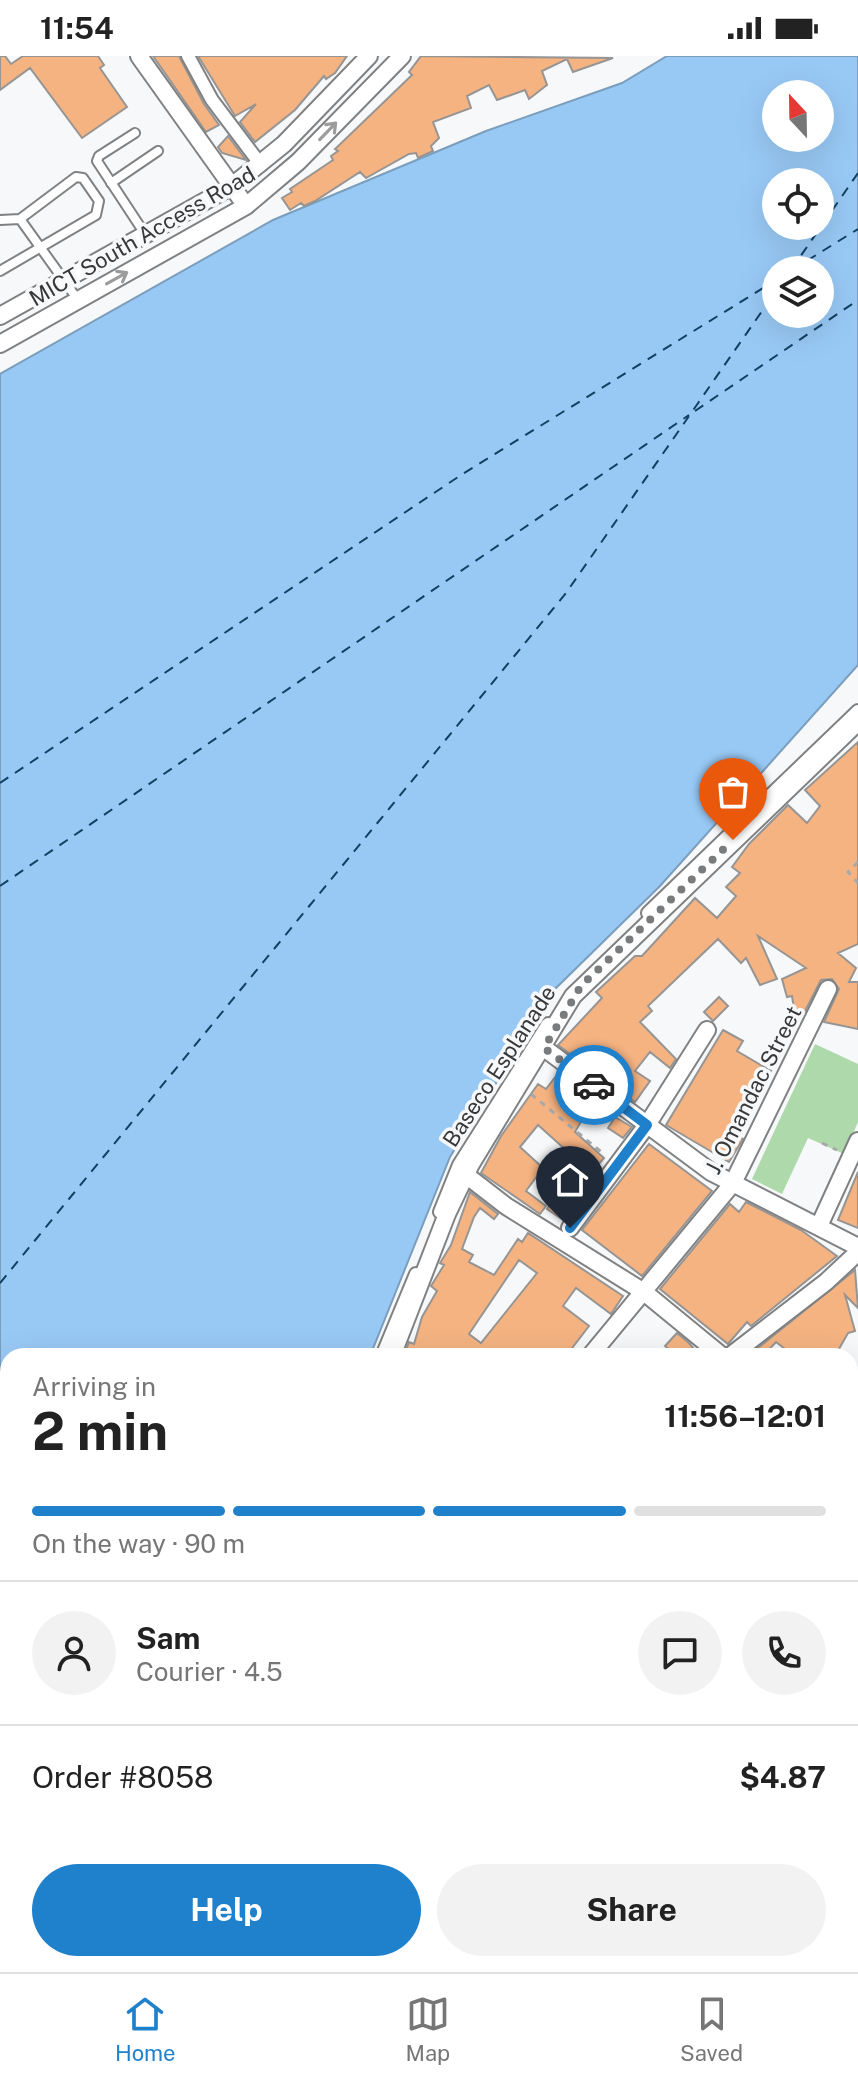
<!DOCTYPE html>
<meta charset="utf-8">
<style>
:root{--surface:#fff;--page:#f2f2f2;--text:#222;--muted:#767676;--line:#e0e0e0;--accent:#1f80cc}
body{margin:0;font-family:"Public Sans",sans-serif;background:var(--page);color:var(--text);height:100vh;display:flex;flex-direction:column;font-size:30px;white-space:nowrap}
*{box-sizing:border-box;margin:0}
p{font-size:26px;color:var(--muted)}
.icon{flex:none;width:44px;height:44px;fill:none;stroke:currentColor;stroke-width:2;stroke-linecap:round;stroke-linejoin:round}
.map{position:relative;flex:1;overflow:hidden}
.sheet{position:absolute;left:0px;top:1292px;width:858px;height:624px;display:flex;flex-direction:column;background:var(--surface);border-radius:24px 24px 0 0;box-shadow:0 8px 32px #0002}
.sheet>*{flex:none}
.needle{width:52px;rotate:338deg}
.tools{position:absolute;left:762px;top:24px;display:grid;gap:16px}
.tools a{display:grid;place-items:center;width:72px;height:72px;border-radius:50%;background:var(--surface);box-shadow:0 8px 32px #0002;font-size:40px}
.pin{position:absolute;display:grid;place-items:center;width:68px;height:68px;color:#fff;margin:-82px -34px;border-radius:50% 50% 50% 0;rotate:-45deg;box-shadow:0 0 8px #0007}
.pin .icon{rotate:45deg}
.courier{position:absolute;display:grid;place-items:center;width:80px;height:80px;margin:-40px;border:6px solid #1f80cc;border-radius:50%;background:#fff;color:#222;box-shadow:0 2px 10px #0007}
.headline em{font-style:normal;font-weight:700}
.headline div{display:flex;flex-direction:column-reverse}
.headline{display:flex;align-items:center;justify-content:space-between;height:136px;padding:0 32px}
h1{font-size:52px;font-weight:700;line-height:60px}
.bar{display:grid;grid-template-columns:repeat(4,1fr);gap:12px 8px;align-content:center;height:96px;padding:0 32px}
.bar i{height:10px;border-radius:6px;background:var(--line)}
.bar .active{background:var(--accent)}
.bar p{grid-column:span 4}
.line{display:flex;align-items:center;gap:20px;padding:0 32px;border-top:2px solid var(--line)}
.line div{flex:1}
.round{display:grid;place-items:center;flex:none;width:84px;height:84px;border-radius:42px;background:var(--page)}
.button{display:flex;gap:16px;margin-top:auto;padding:16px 32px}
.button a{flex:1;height:92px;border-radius:48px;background:var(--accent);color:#fff;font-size:32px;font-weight:700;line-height:92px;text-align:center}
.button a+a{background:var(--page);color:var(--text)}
.status{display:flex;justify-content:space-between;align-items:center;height:56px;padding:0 40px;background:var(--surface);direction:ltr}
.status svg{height:22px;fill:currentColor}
.menu{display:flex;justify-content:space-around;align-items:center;height:112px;border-top:2px solid var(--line);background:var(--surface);font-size:22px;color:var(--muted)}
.menu a{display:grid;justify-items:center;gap:4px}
.menu .active{color:var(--accent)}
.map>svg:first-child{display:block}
.green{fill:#aedaab}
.water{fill:#98c9f5;stroke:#7b9ebd;stroke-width:2;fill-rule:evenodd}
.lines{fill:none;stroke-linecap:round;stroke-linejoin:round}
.ferry{stroke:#114063;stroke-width:2;stroke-dasharray:10 8;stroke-linecap:butt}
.building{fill:#f5b382;stroke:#969594;stroke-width:2;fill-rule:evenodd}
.service-casing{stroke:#808182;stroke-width:12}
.pedestrian-casing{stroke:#808182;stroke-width:16}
.minor-casing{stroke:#808182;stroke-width:20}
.path{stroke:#a7a8a9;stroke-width:3;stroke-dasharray:6 6;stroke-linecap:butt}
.service{stroke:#fff;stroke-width:8}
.pedestrian{stroke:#fff;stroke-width:12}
.minor{stroke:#fff;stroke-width:16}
.oneway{stroke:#9c9c9c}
.done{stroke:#7a7b7c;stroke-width:8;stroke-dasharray:0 14.4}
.route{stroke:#1f80cc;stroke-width:10}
.labels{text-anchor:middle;stroke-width:7;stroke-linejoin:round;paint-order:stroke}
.street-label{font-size:22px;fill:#383839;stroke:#f6f8f9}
</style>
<div class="status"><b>11:54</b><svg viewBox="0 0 49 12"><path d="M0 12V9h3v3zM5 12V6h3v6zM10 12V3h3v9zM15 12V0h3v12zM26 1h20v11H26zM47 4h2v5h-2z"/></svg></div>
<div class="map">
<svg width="858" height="1916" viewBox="0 0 858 1916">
<rect width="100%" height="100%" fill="#f6f8f9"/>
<path class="green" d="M815,988L858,1008V1066L844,1098L808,1082L782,1138L752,1123Z"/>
<path class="water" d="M667,0H858V609L660,830L554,934L450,1101L370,1300H8V1908H523L538,1916H0V318L273,164L486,75L622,27ZM776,38H820V82H776ZM776,126H820V170H776ZM776,214H820V258H776Z
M850,1830L858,1835V1916H755L739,1908H850Z"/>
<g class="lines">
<path class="ferry" d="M791,214L858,117
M792,214L858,173
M695,355L858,244
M0,727L461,419L776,224
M0,830L689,359
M0,1227L566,537L776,235"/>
</g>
<path class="building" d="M0,0H5L11,8L23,0H98L104,9L100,12L127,51L82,82L30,12L0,34Z
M153,0H179L204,48L219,69L206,76Z
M198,0H347L335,17L326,23L324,20L295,54L255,86L240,66L256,48L235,60Z
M421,0L613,2L573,16L567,3L542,15L547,29L529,43L525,34L497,44L489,29L467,40L471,52L433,66L439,82L431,90L433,95L418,102L416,97L409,98L366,122L360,116L315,145L304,150L301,147L290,154L282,142L292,136L290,133L333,104L331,100L338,95L335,93L412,19L409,16Z
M228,80L246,104L222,97L218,91Z
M858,686V888L838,897L856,912L849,926H858V973L824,966L839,933L832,923L821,924L803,959L795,960L792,940L787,941L782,923L806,912L758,880L777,923L760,929L746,902L741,907L718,883L648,950L652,955L640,966L676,1003L670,1012L650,996L635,1015L650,1025L635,1046L558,989L602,942L596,936L635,900H642L695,842L717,862L736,840L726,831L740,817L732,811L749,788L788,749L807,767L820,750L805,734Z
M719,941L728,950L713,965L704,956Z
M723,974L743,985L737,995L771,1015L737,1080L743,1083L729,1106L666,1069Z
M556,1020L594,1043L575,1076L604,1102L597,1110L601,1112L563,1164L547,1153L564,1129L549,1115L567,1095L538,1069L520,1091L543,1112L526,1135L546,1150L540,1158L481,1117L501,1080L538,1028L546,1033Z
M615,1061L632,1071L623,1082L608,1072Z
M649,1088L712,1135L642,1220L582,1174Z
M858,1116V1172L838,1164Z
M470,1136L498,1158L494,1163L480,1152L474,1161L462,1193L473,1199L469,1206L494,1219L518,1183L522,1186L528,1177L623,1240L611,1258L576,1232L563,1250L589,1270L566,1300H404L409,1286L414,1288L422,1261L437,1235L431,1230L444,1209L440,1207L451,1189ZM519,1204L537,1217L481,1287L469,1278Z
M746,1146L801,1174L837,1200L751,1270L747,1266L728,1288L660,1233L730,1148L739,1156Z
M855,1214L858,1252L845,1239L855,1275L848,1277L835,1300H794L776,1286L763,1300H748Z
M677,1277L689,1287L700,1300H676L665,1290Z"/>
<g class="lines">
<defs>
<path id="service" d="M135,77L99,100L97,105L145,178
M111,127L158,95
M0,164L20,163L78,244
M0,215L96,159L99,145L83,122L76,121L20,163
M652,1908L669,1916"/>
<path id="pedestrian" d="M188,0L212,44L261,109
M648,857L858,655
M440,1156L459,1109L548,968
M382,1300L416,1218"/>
<path id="minor" d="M139,0L246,150
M0,260L232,130L284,88L369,0
M0,288L246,150L298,106L402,0
M544,992L711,1116L858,1191
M466,1119L506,1150L644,1236L722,1300
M819,1170L858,1085
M570,1172L647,1069L707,974
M392,1300L447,1158L471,1108L573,940L858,666
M590,1300L733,1127L828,933
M730,1300L826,1226L858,1196
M850,1792L858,1798"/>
</defs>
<use href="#service" class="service-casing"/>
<use href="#pedestrian" class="pedestrian-casing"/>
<use href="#minor" class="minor-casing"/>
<path class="path" d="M858,806L848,816L858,827
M531,1038L605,1099
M822,1087L837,1094
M850,1416L858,1413
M850,1656L858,1662
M850,1717L858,1702"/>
<use href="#service" class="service"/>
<use href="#pedestrian" class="pedestrian"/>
<use href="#minor" class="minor"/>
</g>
<defs><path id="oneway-shaft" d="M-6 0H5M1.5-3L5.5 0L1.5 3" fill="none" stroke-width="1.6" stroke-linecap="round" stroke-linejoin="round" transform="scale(2)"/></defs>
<g class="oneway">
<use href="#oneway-shaft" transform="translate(328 75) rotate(-46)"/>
<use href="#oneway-shaft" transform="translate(117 222) rotate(-29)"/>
</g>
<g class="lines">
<path class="done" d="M594,1029L544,992L581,930L733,784"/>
<path class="route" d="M570,1172L647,1069L594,1029"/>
</g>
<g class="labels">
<g class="street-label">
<text transform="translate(142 180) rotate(-30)" y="8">MICT South Access Road</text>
<text transform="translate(499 1010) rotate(-57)" y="8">Baseco Esplanade</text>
<text transform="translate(753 1034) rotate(-63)" y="8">J. Omandac Street</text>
</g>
</g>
</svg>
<div class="tools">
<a><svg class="needle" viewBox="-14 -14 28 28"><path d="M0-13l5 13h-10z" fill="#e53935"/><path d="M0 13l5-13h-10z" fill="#767676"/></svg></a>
<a><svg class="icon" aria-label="locate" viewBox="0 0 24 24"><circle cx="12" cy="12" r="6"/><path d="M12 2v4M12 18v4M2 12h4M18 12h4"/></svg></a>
<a><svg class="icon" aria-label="layers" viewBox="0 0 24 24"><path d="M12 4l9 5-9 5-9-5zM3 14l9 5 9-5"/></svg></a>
</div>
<div class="pin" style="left:733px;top:784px;background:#ea580c"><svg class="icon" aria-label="bag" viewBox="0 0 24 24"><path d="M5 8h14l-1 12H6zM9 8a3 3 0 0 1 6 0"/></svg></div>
<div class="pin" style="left:570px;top:1172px;background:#1f2937"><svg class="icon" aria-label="home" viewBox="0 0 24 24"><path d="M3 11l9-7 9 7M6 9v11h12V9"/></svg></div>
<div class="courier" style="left:594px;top:1029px"><svg class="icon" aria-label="car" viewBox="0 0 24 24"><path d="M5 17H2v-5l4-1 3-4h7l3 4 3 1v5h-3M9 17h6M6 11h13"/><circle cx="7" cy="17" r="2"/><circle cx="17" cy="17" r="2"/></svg></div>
<section class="sheet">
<div class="headline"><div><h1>2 min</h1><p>Arriving in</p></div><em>11:56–12:01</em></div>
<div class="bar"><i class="active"></i><i class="active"></i><i class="active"></i><i></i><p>On the way · 90 m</p></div>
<div class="line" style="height:144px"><a class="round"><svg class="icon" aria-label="person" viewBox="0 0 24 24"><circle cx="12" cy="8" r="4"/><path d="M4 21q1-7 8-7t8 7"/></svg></a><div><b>Sam</b><p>Courier · 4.5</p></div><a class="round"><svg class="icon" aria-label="chat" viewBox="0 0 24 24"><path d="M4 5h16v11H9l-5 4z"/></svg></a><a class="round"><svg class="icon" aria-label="phone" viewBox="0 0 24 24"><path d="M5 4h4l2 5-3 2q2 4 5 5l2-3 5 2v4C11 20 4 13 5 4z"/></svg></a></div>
<div class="line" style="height:104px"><div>Order #8058</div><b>$4.87</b></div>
<div class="button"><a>Help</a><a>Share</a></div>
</section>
</div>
<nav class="menu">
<a class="active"><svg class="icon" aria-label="home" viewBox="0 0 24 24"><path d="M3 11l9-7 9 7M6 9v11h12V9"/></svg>Home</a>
<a><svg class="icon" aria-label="map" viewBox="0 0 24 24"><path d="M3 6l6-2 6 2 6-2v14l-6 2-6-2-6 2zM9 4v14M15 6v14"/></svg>Map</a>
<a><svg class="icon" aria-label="saved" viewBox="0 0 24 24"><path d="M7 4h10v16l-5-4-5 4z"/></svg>Saved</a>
</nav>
